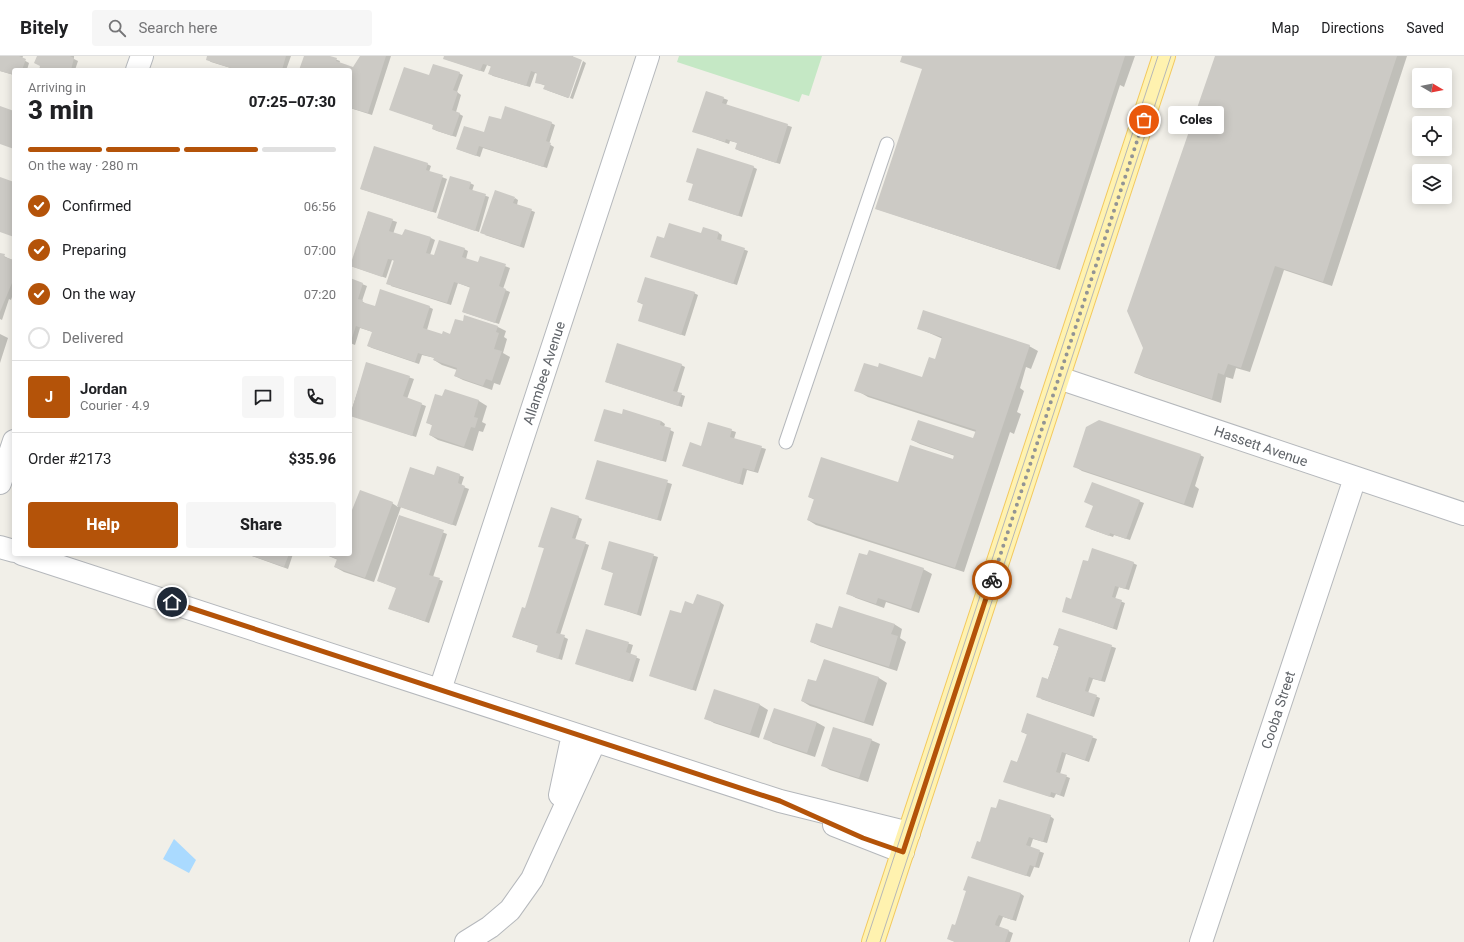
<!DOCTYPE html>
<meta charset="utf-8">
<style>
:root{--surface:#fff;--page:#f6f6f6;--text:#202124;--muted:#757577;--line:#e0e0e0;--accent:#b45309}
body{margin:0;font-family:Roboto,sans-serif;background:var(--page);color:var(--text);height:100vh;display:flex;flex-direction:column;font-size:15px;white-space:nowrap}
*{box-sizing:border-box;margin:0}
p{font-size:13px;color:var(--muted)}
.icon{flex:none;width:22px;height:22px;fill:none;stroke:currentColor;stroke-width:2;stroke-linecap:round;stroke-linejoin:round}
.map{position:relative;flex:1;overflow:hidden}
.panel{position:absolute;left:12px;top:12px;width:340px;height:488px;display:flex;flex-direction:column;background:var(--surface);border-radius:4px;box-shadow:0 2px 10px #0003}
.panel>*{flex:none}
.needle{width:26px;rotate:100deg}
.controls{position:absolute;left:1412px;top:12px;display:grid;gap:8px}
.controls a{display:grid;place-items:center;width:40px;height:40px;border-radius:4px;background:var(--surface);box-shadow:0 2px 10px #0003;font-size:20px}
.pin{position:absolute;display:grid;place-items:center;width:34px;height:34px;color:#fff;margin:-17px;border:2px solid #fff;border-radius:50%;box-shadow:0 1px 4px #0007}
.courier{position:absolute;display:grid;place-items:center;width:40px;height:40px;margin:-20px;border:3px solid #b45309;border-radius:50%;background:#fff;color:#222;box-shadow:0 1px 5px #0007}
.bubble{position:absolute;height:28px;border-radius:4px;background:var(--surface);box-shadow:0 2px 10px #0003;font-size:13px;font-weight:800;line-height:28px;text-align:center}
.head em{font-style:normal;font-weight:800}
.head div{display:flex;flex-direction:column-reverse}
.head{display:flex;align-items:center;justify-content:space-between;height:68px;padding:0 16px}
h1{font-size:26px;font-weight:800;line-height:30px}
.bar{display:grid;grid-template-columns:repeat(4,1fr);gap:6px 4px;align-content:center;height:48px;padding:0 16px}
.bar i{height:5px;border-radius:3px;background:var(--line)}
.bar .active{background:var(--accent)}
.bar p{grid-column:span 4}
.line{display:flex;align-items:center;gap:10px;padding:0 16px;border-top:1px solid var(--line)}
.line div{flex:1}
.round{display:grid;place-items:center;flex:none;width:42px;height:42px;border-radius:4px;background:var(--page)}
ol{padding:0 16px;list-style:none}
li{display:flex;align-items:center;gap:12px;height:44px}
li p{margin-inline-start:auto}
li .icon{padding:4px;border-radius:50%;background:var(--accent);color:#fff;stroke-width:4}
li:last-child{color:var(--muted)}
li i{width:22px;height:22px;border:2px solid var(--line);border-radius:50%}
.primary-button{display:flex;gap:8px;margin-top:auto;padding:8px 16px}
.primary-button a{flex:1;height:46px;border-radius:4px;background:var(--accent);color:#fff;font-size:16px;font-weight:800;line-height:46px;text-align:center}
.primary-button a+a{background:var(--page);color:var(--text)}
header{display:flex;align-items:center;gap:24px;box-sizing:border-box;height:56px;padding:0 20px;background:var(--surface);border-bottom:1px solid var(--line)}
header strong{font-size:19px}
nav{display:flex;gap:22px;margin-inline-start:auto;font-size:14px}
.search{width:280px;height:36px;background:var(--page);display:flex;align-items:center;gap:10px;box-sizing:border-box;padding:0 14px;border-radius:4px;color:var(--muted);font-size:15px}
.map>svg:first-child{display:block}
.green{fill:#c5e8c5}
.water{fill:#aadaff}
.shadow{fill:#0003}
.building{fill:#cccac5}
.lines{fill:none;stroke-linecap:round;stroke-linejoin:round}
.service-casing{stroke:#b5b8bc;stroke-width:15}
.minor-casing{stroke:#b5b8bc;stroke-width:24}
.primary-casing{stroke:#f2c960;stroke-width:24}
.service{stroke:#fff;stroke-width:13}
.minor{stroke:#fff;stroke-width:22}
.primary{stroke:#fff2af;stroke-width:22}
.tram{stroke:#b6b7b8;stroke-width:1}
.done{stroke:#929495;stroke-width:4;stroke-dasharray:0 7.2}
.route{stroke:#b45309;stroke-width:5}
.labels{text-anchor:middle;stroke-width:3;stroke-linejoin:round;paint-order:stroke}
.street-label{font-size:14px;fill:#5f6368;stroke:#fff}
</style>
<header>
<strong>Bitely</strong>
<div class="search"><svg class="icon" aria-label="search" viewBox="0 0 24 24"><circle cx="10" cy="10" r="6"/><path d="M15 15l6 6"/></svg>Search here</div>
<nav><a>Map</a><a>Directions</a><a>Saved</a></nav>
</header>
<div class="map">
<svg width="1464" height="886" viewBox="0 0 1464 886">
<rect width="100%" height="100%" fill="#f1efe8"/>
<path class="green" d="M679,0H822L809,40L802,38L799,46L677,6Z"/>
<path class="water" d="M174,783L196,804L189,817L163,803Z"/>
<path class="shadow" d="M0,0H23L22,3L29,7L27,14H14V19L0,15Z
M38,0H74V3L78,5L75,14H40L41,10Z
M208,0H291L286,14H237L211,6L207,3Z
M305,0H327L340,5L339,8L354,12L361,0H391L372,59L350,52V14H300Z
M445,0H573L568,42L549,35L545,33L546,30L536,26L538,18L535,17L530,31L493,20L490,18L492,11L487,9L484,16L448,4Z
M903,0H1135L1124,31L1120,29L1060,214L877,153L923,13Z
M1216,0H1407L1332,230L1284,214L1250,316L1236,312L1233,323L1226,321L1221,347L1144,321L1135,317L1144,292Z
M583,5L586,7L573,43L570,42Z
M459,17L463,19L457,36L461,39L456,56L463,60L456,81L437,75L433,73L434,69L391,54L430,20Z
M706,36L728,44L726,49L792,71L780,108L740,95L736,93L738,87L730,85L729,88L698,77Z
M502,64L551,67L555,69L549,88L554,91L547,112L483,92L480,101L457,93L485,78Z
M427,108L431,110L429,116L447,123L436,157L361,133Z
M753,111L757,113L742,161L689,144L694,128L687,125Z
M470,127L474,129L472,135L489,141L479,176L438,162Z
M515,142L518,144L517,149L535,156L524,192L485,179Z
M368,156L397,166L393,178L403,181L431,182L435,184L430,199L435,200L464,193L468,195L466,203L478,207L481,201L510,212L503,233L510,236L499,268L463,256L471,232L458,227L451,249L391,230L395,205L392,204L386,222L351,210Z
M719,177L722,179L721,185L748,195L737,229L652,201L665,183Z
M0,198L14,205V235L11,244L9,243L2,264L0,263Z
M350,223L367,230L362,245L366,248L375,251H429L433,253L427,274L442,279L498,271L506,275L504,281L507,283L503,297L510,301L500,329L494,327L492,334L463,324L455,320L457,314L442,309L434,304L435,302L422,299L419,308L372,292L368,290L373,276L360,272L355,289L350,287Z
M694,237L698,239L685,280L643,266L644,249L638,246Z
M918,272L1029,290L1038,295L1031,313L1026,311L1020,332L1024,335L1017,356L1021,358L1014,378L1010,376L964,516L816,469L808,464L815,444L809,441L898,427L953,404L955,400L920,388L912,384L974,383L976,376L868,341L856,334L927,324L940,305L943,283Z
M0,278L8,282L0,307Z
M367,307L414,323L407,343L426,350L416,381L350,359Z
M681,309L685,311L677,337L685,340L682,351L606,326Z
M445,334L479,345L487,350L482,366L486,368L483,376L479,375L473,395L438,384L430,379L433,370L427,366L443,342Z
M622,360L661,365L665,368L664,371L674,376L666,406L596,385Z
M709,367L736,376L734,383L766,393L758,417L747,414L743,429L684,410L702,391Z
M1200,399L1204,401L1195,430L1199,433L1193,452L1082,415L1074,410Z
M598,405L672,428L661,465L587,443Z
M438,411L464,421L461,430L469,433L456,470L401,451L374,526L344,516L335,511L338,504L324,498H350V460L392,447L398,451L411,412L435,420Z
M1092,427L1144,447L1130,484L1114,479L1113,481L1090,473L1094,450Z
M400,460L447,478L433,521L443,525L429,567L390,553L397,532L378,525Z
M578,461L582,463L575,484L589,489L560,579L568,583L562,604L541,597L539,590L513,581L526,553L545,493L540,490Z
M610,486L658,501L641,560L605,548L614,517L602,513Z
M246,498H293L288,513Z
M1133,507L1137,509L1129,534L1119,531L1115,543L1125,547L1117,574L1063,555Z
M923,513L932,518L919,557L886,546L884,552L856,542L847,537Z
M720,546L724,549L696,635L654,621L682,559L694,549Z
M894,568L902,573L900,582L906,586L897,615L820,590L811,586L832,573Z
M1059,573L1116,592L1105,626L1093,623L1088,637L1100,642L1094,661L1041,643L1059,591L1054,588Z
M587,574L633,589L630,599L640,603L633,626L577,608Z
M824,604L879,622L887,627L873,670L810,650L802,645L817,627Z
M760,649L768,654L759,682L714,667L706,662Z
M1027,659L1097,683L1089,706L1066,698L1060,718L1070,722L1064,741L1056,738L1054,742L1009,727L1028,679L1022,676Z
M816,666L825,671L815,701L773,687L765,682Z
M871,684L880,688L868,726L830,714L822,709Z
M1050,760L1054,763L1047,787L1033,783L1030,792L1044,797L1039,812L1034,811L1030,821L976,803L981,787Z
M1020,837L1024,840L1016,865L1003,861L999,871L1013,877L1010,886H955L949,883L956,871Z"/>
<path class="building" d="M0,0H19L26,3L22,14H14V19L0,15Z
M37,0H70L74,2L71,14H39L40,10L34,7Z
M207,0H286L282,14H237L206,4Z
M304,0H330L337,2L336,5L353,11L360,0H386L368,57L350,52V14H299Z
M444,0H572L582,4L569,42L543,33L545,29L535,27L537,17L531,15L526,30L488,18L491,10L483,8L480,15L443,3Z
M902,0H1125L1056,212L875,153L922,13L900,6Z
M1215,0H1397L1323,226L1275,210L1241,312L1228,308L1224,319L1218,317L1212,343L1134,317L1143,292L1127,255Z
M433,8L460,16L453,34L458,36L452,54L460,57L452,80L432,73L433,69L389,54L404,11L429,19Z
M706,35L724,41L722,47L788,68L776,107L735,93L737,87L726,83L725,86L692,76Z
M0,50L14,55V93L0,88Z
M505,50L552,66L546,85L551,87L543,111L479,90L476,100L456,93L464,70L484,76L489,60L501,63Z
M374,90L428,107L426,114L443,119L432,156L360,133Z
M697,92L754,110L738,160L688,144L693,128L686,126Z
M450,120L471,126L469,133L486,138L475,175L437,162Z
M0,121L14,126V181L0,176Z
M495,134L515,141L513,147L532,153L520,190L480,177Z
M368,155L393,163L389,175L402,179L405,173L431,181L426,197L434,199L439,184L465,192L462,201L478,206L480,200L506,208L499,230L506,233L495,267L462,256L470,231L454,226L447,247L386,228L394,204L388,203L382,221L350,210Z
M669,167L701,177L703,171L719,176L717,183L745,192L733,228L650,201L657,180L664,182Z
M0,197L5,198L4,201L14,204V222L0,256Z
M645,221L695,236L681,279L638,265L643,248L637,246Z
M350,222L363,227L358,243L363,244L362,246L375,250L380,233L430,250L423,272L442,278L443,275L450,278L455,263L463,265L464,259L498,270L496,276L499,277L494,293L502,295L492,325L486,323L483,330L454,320L457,312L433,304L434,302L418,297L415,306L367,290L372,276L356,270L350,288Z
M923,254L1030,289L955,512L807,464L814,443L808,441L821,401L898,426L910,389L953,403L954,399L911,384L918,364L973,382L976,374L854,335L864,307L878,311L879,307L922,321L929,301L935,303L942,281L917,273Z
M617,287L682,308L673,335L682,337L678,350L605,326Z
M366,306L410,320L403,340L422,347L412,380L350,360Z
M445,333L479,344L474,361L478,362L475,372L471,371L464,391L429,379L432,369L426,367L435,338L442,340Z
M604,353L622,358L623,353L661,365L660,369L671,372L662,405L594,385Z
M1099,364L1201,398L1184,448L1073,411L1086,371Z
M708,366L732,373L730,381L762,390L754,415L743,412L739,428L682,410L690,386L701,390Z
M597,404L668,424L657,464L585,443Z
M437,410L460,418L458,427L465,430L452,469L397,450L410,411L434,419Z
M1092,426L1140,444L1126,483L1110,477L1109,480L1085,471L1093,450L1084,446Z
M360,434L393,446L365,522L334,511L337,503L324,498H350V459Z
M551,451L579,460L572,482L586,486L556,577L565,579L558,603L536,596L538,589L512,581L522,551L525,552L544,492L538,491Z
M399,459L444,474L429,519L440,522L425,565L388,553L396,532L377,525Z
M609,485L654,498L637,558L604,549L613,517L601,513Z
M1092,492L1134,506L1125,533L1115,530L1112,541L1122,544L1113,572L1062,556L1066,541L1071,543L1083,504L1088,505Z
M869,494L924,512L911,553L878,542L876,548L846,538L859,497L867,499Z
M247,498H289L284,511Z
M697,538L721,546L692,634L649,620L670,554L681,557L685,545L693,548Z
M839,550L895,568L891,578L898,580L889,611L810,586L816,567L832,572Z
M1059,572L1112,589L1101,625L1089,621L1085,635L1097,639L1090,659L1036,641L1042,621L1048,623L1059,590L1053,589Z
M586,573L629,586L626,596L637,600L629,625L575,608Z
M824,603L879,621L864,666L801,645L808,623L816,625Z
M714,633L760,648L750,678L704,663Z
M774,652L817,666L807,697L763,683Z
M1027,657L1093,680L1085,704L1062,696L1056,716L1067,719L1060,739L1051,736L1050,741L1003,726L1011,704L1017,706L1027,678L1021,676Z
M833,671L872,683L859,722L821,710Z
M999,743L1051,759L1043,786L1029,781L1026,789L1040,794L1035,811L1030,809L1026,820L971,802L977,785L980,786L991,751L996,752Z
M968,820L1021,837L1012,864L999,859L996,865L995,869L1009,874L1005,886H955L947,883L952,868L955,869L966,835L963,834Z"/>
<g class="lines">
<defs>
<path id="service" d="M786,386L887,88"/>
<path id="minor" d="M137,14L142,0
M1059,322L1464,458
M0,427L14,385
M0,491L14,495
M22,498L780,745L909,777
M440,634L648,0
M560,739L573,678
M834,769L903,796
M466,886L490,871L510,854L532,823L595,685
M1201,886L1355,422"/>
<path id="primary" d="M873,886L1164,0"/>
</defs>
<use href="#service" class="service-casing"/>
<use href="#minor" class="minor-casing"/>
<use href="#primary" class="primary-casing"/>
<use href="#service" class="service"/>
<use href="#minor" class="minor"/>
<use href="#primary" class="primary"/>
<path class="tram" d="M866,886L1158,0
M880,886L1171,0"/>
</g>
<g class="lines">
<path class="done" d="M992,524L1144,64"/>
<path class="route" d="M172,546L780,745L863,782L903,796L992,524"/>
</g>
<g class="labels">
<g class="street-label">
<text transform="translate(544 317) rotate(-72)" y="5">Allambee Avenue</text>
<text transform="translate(1261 390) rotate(19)" y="5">Hassett Avenue</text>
<text transform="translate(1278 654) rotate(-72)" y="5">Cooba Street</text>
</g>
</g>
</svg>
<div class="controls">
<a><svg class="needle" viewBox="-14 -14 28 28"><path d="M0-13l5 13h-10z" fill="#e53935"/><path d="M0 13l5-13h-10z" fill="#757577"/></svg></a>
<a><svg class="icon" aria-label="locate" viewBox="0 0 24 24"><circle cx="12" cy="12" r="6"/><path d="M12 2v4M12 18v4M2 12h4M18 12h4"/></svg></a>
<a><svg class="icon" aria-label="layers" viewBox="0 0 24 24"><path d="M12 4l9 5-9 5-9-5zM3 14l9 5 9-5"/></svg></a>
</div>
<div class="pin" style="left:1144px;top:64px;background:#ea580c"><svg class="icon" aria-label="bag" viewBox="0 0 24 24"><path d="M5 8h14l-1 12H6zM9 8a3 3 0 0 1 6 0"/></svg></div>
<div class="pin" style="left:172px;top:546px;background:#1f2937"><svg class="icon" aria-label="home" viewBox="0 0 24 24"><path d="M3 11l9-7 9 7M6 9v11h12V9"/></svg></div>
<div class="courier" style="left:992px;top:524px"><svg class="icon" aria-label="bike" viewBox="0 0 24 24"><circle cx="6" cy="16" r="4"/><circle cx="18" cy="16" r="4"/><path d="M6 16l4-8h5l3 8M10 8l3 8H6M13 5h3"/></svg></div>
<div class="bubble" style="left:1168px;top:50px;width:56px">Coles</div>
<section class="panel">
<div class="head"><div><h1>3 min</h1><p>Arriving in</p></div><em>07:25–07:30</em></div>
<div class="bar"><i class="active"></i><i class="active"></i><i class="active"></i><i></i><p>On the way · 280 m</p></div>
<ol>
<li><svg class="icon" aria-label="check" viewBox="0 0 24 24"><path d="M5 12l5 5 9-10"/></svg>Confirmed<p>06:56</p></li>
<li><svg class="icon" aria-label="check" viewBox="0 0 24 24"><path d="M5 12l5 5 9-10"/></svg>Preparing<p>07:00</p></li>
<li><svg class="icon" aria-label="check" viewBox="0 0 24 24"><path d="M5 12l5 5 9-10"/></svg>On the way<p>07:20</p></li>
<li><i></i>Delivered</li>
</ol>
<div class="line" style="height:72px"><b class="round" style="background:var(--accent);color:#fff">J</b><div><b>Jordan</b><p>Courier · 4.9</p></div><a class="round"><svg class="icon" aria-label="chat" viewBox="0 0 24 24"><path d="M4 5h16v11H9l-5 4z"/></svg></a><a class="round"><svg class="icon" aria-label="phone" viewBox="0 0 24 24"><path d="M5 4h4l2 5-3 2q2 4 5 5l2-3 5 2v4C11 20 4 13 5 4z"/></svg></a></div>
<div class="line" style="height:52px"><div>Order #2173</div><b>$35.96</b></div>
<div class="primary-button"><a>Help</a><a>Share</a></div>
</section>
</div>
